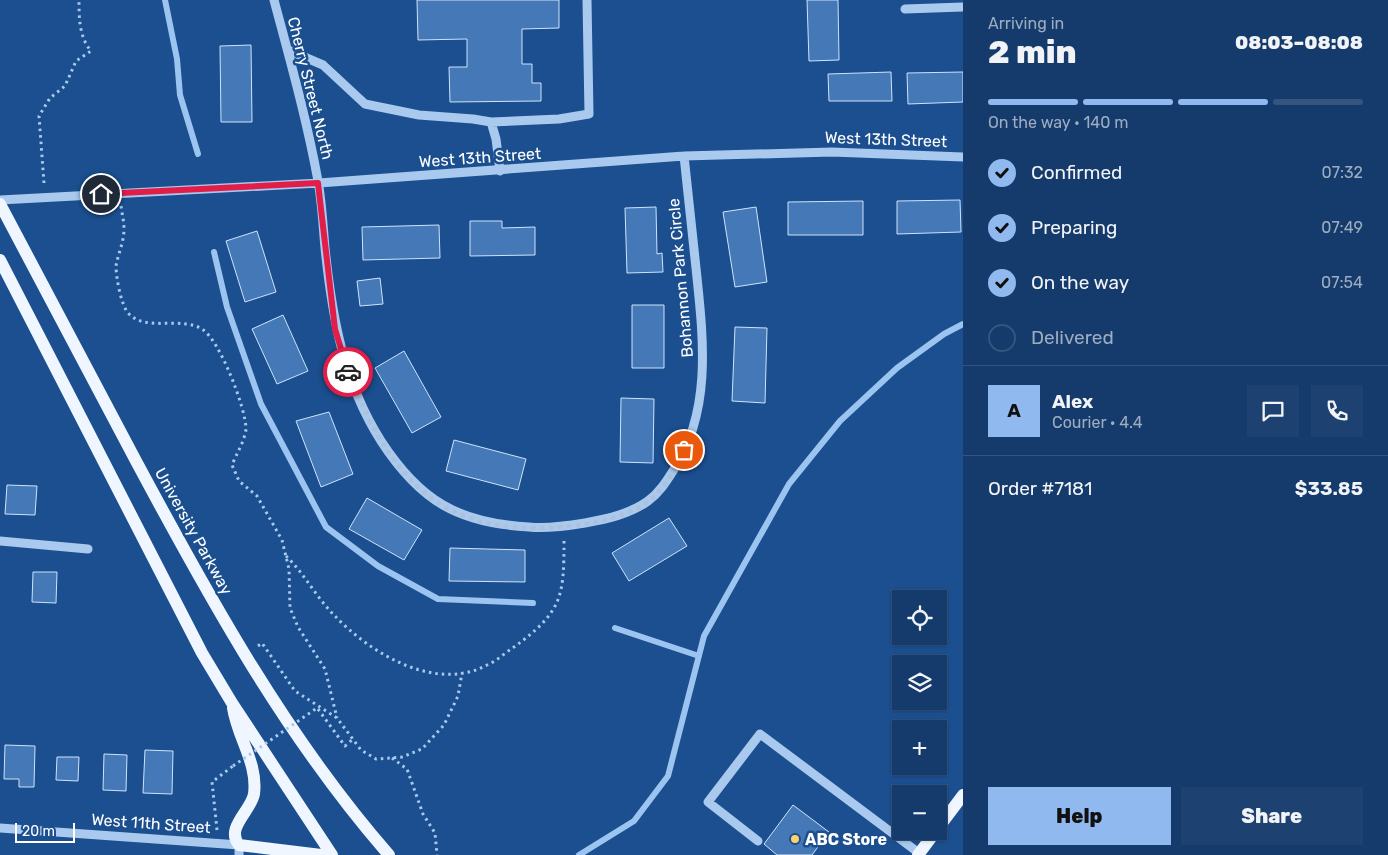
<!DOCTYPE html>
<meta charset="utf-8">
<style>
:root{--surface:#143b6b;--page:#1d4271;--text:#f1f3f6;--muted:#9dadc1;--line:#33557e;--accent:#90b9f0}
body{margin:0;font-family:Rubik,sans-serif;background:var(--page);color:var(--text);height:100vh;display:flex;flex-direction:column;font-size:19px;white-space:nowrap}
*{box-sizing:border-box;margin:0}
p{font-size:16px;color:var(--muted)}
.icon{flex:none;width:28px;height:28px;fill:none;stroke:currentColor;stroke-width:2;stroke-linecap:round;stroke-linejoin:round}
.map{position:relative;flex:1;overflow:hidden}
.drawer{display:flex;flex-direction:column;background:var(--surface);width:425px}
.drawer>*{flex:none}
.fabs{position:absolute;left:892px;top:590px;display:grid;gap:10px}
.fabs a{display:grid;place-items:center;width:55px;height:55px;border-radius:0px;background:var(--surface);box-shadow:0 1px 4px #0004,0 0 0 1px var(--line);font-size:25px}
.scale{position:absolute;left:15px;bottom:12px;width:60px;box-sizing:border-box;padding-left:5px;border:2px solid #fff;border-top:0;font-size:14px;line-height:18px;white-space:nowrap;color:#fff;-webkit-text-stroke:4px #1b4f8f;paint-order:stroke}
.pin{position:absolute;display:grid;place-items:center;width:42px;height:42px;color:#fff;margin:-21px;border:2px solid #fff;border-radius:50%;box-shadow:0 1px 5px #0007}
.courier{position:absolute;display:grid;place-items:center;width:50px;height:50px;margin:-25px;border:4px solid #e11d48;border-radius:50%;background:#fff;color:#222;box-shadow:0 1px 6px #0007}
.summary em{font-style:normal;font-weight:800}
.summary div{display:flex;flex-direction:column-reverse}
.summary{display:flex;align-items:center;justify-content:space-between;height:85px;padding:0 25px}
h1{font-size:32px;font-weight:800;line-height:38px}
.bar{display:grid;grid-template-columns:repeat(4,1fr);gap:8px 5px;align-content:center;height:60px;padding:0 25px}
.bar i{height:6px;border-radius:4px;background:var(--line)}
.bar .active{background:var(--accent)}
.bar p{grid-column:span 4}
.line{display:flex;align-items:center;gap:12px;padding:0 25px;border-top:1px solid var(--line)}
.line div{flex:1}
.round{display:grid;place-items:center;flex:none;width:52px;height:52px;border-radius:0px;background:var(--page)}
ol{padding:0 25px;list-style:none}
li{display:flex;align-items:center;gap:15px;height:55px}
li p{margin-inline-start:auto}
li .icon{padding:5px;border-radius:50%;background:var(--accent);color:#111;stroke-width:4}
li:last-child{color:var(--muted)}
li i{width:28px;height:28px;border:2px solid var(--line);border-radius:50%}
.primary-button{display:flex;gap:10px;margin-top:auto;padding:10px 25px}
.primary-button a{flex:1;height:58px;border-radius:0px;background:var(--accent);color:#111;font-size:20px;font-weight:800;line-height:58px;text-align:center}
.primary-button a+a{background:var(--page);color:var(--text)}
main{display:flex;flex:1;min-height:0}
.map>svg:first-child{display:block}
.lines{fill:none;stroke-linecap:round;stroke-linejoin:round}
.stream{stroke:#9cc4f0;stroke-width:6}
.building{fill:#4478b7;stroke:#cfe3fa}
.path{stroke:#a9c9ee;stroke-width:3;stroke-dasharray:2.5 4;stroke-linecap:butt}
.minor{stroke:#a9c9ee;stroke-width:9}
.major{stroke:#f0f6ff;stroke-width:12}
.path-bridge{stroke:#a9c9ee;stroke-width:3;stroke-dasharray:2.5 4;stroke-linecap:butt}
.done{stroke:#afc1d8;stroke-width:5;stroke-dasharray:0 9}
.route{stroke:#e11d48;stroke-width:6}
.poi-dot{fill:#ffd166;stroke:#1b4f8f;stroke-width:2}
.labels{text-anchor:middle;stroke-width:5;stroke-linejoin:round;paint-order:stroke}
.street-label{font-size:16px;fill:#fff;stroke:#1b4f8f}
.poi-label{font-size:16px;font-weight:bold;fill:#fff;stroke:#1b4f8f;text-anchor:start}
</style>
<main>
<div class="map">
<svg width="963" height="855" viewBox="0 0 963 855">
<rect width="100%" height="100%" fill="#1b4f8f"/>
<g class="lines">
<path class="stream" d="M165,0L177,59L180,95L198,154
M214,252L227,307L261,404L326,527L378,566L438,599L533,603
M615,628L699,656
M579,855L634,821L668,776L704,636L789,484L840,421L897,368L944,334L963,324"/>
</g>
<path class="building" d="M417,0H559V28L522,29V64H532V83H541V101L450,102L449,67H467V39L418,40Z
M807,0H838L839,60L809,61Z
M251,45L252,122H221L220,46Z
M891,72L892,101H829L828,74Z
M963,72V102L908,104L907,73Z
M960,200L961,232L897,234V201Z
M863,201V235H788V202Z
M656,207L657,254L662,253L663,272L627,273L625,208Z
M756,207L767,282L735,287L723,212Z
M470,221H502V228L535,227V255L470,256Z
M439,225L440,258L363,260L362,227Z
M257,231L276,292L245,302L226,241Z
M380,278L383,304L360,306L357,281Z
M632,305H664V368H632Z
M283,315L308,371L277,384L252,329Z
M735,327L767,328L765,403L732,401Z
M404,351L441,417L412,433L375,368Z
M621,398L654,399L653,463L620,462Z
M329,412L353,474L321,487L296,421Z
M454,440L526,459L518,490L446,471Z
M7,485L37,486L35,515L5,514Z
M367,498L422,530L404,560L349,529Z
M669,518L687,546L629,581L612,553Z
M450,548L525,550V582L449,581Z
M33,572H57L56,603L32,602Z
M5,745L35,746L34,787H19V779H4Z
M145,750L173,751L172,794L143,793Z
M104,754L127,755L126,791L103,790Z
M57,757H79L78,781L56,780Z
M793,805L829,832L812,855H777L764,844Z"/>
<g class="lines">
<path class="path" d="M44,183L39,116L50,98L65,86L76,61L91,51C79,37 79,17 79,0
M121,206C122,214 124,221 124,229C124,242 118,254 116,266C116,277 121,306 129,314C147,332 181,316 202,329C220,340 246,409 246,429C245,440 236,455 232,465L239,481L257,496L282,540L289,569L290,608L298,627L325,669L337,718
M286,556C304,573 316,597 334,615C370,653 436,694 489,664C498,660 506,652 514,647C562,612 564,597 564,541
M258,646L262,643L295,691L337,718L361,750L376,759L402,757L422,749L444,725L458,696L462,673
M318,709L345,746L353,739
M392,758L407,769L423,814L435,833L437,855
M217,830L212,782L233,766"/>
<path class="minor" d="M274,0C290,60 307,120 318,181C322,203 323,226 325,248C332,316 343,381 381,441C420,501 458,523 529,527C547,529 567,526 585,523C607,519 630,514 648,501C659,493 666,482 673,471C713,410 703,336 696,268C692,231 688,193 684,156
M905,9L963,7
M288,50L323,65L365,104L419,115L473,119L491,122L496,139L500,171
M491,122L559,119L589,114L587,0
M0,200L319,183L684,156L832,152L963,157
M0,541L88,549
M0,828L239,845V855
M758,841L708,802L760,734L919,853"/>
<path class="major" d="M0,204C45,290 91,375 136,461C210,599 286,737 389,855
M0,260L202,653L232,703L332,855
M233,708C238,739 258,763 254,794C251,811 225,828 239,845L321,855
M939,827L963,795
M918,855L936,831"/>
<path class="path-bridge" d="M233,766L317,708"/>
</g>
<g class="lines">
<path class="done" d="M348,372C367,418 390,467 430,497C450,512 472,521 496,525C539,532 614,528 650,500C665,488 676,468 684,450"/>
<path class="route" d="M101,194L318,183L335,329L348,372"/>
</g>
<circle class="poi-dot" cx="795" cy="839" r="5"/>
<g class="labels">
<g class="street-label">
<text transform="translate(311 88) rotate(76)" y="6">Cherry Street North</text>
<text transform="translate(886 139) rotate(2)" y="6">West 13th Street</text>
<text transform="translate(480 157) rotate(-4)" y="6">West 13th Street</text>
<text transform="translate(680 278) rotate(-95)" y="6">Bohannon Park Circle</text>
<text transform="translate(194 531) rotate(61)" y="6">University Parkway</text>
<text transform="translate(151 823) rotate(4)" y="6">West 11th Street</text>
</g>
<g class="poi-label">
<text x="805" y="845">ABC Store</text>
</g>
</g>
</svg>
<div class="fabs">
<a><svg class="icon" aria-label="locate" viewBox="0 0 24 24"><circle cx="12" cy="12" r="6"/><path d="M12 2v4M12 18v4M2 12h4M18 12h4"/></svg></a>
<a><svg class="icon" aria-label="layers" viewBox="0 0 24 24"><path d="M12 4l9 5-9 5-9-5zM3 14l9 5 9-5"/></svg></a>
<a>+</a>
<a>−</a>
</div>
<div class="scale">20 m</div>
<div class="pin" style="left:684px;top:450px;background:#ea580c"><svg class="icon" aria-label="bag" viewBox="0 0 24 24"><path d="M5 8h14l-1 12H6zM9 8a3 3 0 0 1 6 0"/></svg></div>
<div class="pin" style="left:101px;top:194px;background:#1f2937"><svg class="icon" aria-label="home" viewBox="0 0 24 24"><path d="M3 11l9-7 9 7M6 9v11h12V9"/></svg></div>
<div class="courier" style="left:348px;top:372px"><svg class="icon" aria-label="car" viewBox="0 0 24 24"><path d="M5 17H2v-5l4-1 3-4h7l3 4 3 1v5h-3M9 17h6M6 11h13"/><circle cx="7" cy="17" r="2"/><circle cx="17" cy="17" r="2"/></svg></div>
</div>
<section class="drawer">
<div class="summary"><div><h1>2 min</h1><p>Arriving in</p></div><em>08:03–08:08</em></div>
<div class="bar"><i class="active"></i><i class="active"></i><i class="active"></i><i></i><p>On the way · 140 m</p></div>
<ol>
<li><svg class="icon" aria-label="check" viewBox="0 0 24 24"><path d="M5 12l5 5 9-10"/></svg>Confirmed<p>07:32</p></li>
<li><svg class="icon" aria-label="check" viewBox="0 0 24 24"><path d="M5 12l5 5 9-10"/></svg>Preparing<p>07:49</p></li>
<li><svg class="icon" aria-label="check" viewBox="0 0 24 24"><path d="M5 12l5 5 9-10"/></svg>On the way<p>07:54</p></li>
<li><i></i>Delivered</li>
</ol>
<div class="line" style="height:90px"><b class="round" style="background:var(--accent);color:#111">A</b><div><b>Alex</b><p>Courier · 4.4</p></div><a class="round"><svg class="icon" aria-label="chat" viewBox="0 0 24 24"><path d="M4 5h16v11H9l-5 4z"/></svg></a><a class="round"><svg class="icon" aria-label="phone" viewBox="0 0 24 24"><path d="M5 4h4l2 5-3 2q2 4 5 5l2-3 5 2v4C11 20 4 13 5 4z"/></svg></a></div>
<div class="line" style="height:65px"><div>Order #7181</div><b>$33.85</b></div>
<div class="primary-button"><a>Help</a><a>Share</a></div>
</section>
</main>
